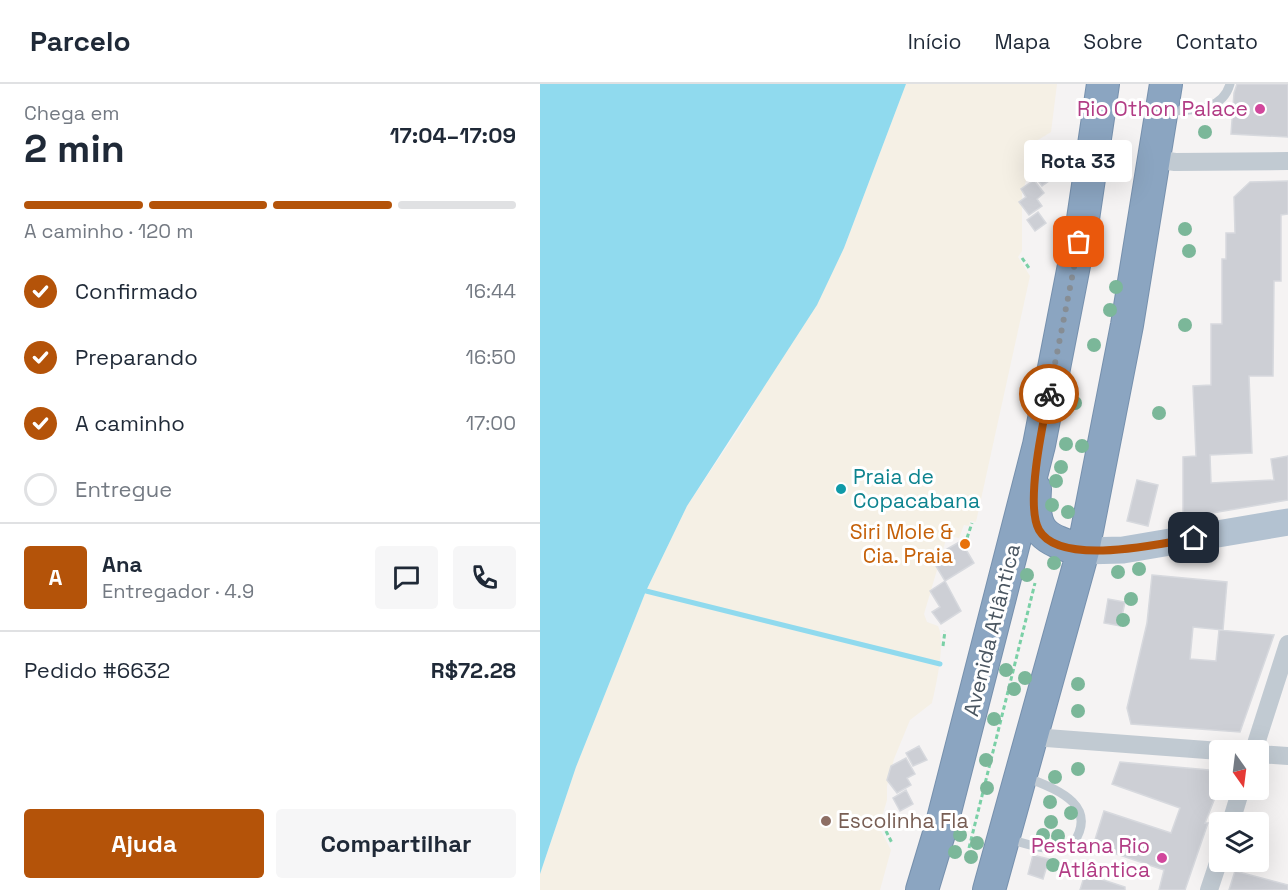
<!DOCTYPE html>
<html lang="pt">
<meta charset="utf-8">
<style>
:root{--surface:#fff;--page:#f6f6f7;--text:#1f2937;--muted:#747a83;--line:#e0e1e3;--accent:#b45309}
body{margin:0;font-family:"Space Grotesk",sans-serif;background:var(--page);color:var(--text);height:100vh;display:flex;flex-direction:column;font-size:22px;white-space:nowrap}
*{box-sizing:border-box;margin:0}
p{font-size:20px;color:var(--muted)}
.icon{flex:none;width:33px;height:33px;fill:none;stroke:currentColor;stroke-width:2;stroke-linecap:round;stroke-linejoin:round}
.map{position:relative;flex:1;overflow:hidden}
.panel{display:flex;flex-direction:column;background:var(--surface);width:540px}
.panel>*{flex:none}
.needle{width:39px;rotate:166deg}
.fabs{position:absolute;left:669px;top:656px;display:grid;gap:12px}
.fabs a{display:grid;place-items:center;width:60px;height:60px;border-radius:6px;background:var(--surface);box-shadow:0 6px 24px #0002;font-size:30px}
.pin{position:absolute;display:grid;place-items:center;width:51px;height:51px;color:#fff;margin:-26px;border-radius:12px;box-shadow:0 3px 9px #0006}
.courier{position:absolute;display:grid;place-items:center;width:60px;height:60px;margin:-30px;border:4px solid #b45309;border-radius:50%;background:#fff;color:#222;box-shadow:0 2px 8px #0007}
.bubble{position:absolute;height:42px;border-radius:6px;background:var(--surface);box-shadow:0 6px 24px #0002;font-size:20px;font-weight:600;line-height:42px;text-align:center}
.headline em{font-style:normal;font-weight:600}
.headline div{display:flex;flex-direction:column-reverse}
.headline{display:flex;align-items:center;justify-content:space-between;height:102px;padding:0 24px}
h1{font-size:39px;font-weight:600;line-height:45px}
.bar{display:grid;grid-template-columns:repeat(4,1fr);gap:9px 6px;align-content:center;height:72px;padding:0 24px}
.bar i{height:8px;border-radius:4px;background:var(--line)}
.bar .current{background:var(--accent)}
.bar p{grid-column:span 4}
.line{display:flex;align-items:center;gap:15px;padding:0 24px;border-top:2px solid var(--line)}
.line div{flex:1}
.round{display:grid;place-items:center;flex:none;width:63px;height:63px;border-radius:6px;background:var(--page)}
ol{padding:0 24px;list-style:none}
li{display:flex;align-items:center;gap:18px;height:66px}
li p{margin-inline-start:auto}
li .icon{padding:6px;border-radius:50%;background:var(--accent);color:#fff;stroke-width:4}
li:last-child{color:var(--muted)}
li i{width:33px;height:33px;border:3px solid var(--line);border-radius:50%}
.button{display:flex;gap:12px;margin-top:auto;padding:12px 24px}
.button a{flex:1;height:69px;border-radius:6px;background:var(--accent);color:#fff;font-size:24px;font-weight:600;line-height:69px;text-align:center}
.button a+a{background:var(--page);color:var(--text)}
header{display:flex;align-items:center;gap:36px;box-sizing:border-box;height:84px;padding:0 30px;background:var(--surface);border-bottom:2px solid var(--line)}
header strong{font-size:28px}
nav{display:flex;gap:33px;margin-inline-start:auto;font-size:21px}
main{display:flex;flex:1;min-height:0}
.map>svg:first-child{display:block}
.sand{fill:#f5f0e5}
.water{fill:#90daee}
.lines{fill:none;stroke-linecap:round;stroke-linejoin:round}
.stream{stroke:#90daee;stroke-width:5}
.building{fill:#cdcfd5;stroke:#d7d9de;stroke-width:1.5}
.highway-casing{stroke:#7690ad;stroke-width:34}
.path{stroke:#7ad0a6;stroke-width:3;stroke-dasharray:4.5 3;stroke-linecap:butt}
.lane{stroke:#c1cad2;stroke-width:9}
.street{stroke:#c1cad2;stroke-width:18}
.primary{stroke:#b3c2d1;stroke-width:27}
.highway{stroke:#8ba5c1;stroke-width:32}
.tree{fill:#7bb799}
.done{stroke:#868d94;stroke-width:6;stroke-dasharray:0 10.8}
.route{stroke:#b45309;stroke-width:8}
.hotel-dot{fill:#d1479c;stroke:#fff;stroke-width:2}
.culture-dot{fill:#0f9aa8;stroke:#fff;stroke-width:2}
.food-dot{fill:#e8710a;stroke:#fff;stroke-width:2}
.education-dot{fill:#8d6e63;stroke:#fff;stroke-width:2}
.labels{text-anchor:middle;stroke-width:6;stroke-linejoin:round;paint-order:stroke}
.hotel-label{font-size:21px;fill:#b23c85;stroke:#fff;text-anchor:end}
.culture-label{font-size:21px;fill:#0d838f;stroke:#fff;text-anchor:start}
.food-label{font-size:21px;fill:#c56008;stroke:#fff;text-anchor:end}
.street-label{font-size:21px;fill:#4a5661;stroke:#fff}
.education-label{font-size:21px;fill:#785e54;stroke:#fff;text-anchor:start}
</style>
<header>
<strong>Parcelo</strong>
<nav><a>Início</a><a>Mapa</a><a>Sobre</a><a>Contato</a></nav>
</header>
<main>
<section class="panel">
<div class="headline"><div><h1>2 min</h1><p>Chega em</p></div><em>17:04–17:09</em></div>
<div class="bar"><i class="current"></i><i class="current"></i><i class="current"></i><i></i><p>A caminho · 120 m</p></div>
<ol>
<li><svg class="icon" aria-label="check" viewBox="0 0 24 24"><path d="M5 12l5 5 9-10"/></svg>Confirmado<p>16:44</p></li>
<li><svg class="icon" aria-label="check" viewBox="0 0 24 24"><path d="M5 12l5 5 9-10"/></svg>Preparando<p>16:50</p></li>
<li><svg class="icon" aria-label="check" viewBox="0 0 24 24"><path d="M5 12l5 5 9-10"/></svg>A caminho<p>17:00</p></li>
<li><i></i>Entregue</li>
</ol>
<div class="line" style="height:108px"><b class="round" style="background:var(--accent);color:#fff">A</b><div><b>Ana</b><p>Entregador · 4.9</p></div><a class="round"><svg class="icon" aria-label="chat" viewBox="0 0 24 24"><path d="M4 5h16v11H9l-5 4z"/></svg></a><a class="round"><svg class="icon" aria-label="phone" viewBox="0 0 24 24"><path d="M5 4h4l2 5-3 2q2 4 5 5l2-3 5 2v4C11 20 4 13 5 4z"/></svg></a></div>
<div class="line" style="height:78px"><div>Pedido #6632</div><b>R$72.28</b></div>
<div class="button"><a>Ajuda</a><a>Compartilhar</a></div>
</section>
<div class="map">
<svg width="748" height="806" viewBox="0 0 748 806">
<rect width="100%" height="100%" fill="#f5f3f3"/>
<path class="sand" d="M366,0H517L511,48L498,56L482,110V167L478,173L490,192L436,438L430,437L429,442L424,441L419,454L407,452L384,530L387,538L398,542C406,557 396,602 392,619L370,636L354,675L347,702V716L339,743L351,766L340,806H0V790L36,683L106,507L147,422L200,343L304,164Z"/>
<path class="water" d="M0,0H366L304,164L277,221L147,422L106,507L36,683L0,790Z"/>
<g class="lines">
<path class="stream" d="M106,507L400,580"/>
</g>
<path class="building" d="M697,0H748V53L691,50L694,9Z
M505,82L513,94L502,102L493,90Z
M494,96L504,109L497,115L502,122L489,131L479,118L486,113L481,105Z
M748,97V130L741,131V197H734L733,292H709L712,369L670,371L671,399L734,396L731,375L748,372V416L643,434V373L656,372L653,302L671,301V240H682V175H686V149H695L694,113L710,98Z
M498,128L506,139L495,147L487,136Z
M597,396L618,401L608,442L587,437Z
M421,457L434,479L405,497L396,482L404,478L407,465Z
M612,491L687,498L683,546L653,543L650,575L676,577L679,546L734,551L700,648L591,640L587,624L607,539Z
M405,497L421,527L401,540L392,528L400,523L390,507Z
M568,515L585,518L580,542L564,539Z
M379,662L387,676L373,682L366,669Z
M366,674L375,690L367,694L371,701L357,709L347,696L351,682Z
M580,678L680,687V701L665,739H668L645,806H619L624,786L553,762L564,727L631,749L640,724L572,700Z
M366,706L373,720L360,727L353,714Z
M493,771L509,775L503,795L488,790Z
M695,787L748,801V806H689Z
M545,790L585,803V806H540Z"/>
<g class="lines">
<defs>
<path id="highway" d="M495,405C492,450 503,454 543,467
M382,806L401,743L499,361L543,135L563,0
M449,806L543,467L587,241L626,0"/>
</defs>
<use href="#highway" class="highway-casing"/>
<path class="path" d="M482,174L489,184
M427,454L432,439
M403,562L405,547
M346,747L352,759
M429,764L495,499"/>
<path class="lane" d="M628,27C652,26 682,28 690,0
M469,755C490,761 512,770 533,760C560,720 515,705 486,693"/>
<path class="street" d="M615,75L635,78L748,77
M493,653L680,667
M714,666L748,560
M718,670L748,672
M691,738L701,705
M669,806L680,773"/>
<path class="primary" d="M543,467L583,466L748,438"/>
<use href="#highway" class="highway"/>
</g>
<g class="tree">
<circle cx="665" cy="48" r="7"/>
<circle cx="583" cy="69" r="7"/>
<circle cx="585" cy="88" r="7"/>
<circle cx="645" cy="145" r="7"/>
<circle cx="649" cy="167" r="7"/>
<circle cx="576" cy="203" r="7"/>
<circle cx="570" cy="226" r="7"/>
<circle cx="645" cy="241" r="7"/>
<circle cx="554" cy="261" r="7"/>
<circle cx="535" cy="319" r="7"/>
<circle cx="619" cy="329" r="7"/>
<circle cx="526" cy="360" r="7"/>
<circle cx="542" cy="362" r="7"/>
<circle cx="521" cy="383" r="7"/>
<circle cx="516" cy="397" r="7"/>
<circle cx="512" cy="421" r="7"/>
<circle cx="528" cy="428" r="7"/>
<circle cx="514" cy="479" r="7"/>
<circle cx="599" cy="485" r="7"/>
<circle cx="578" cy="488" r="7"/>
<circle cx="487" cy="491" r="7"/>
<circle cx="591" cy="515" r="7"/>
<circle cx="583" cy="536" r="7"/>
<circle cx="466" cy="586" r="7"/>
<circle cx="485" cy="594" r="7"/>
<circle cx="538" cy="600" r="7"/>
<circle cx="474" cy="605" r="7"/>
<circle cx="538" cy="627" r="7"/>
<circle cx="454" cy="635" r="7"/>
<circle cx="446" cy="676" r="7"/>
<circle cx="538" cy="685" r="7"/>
<circle cx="515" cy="693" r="7"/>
<circle cx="447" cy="704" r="7"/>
<circle cx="510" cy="718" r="7"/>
<circle cx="531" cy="729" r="7"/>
<circle cx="511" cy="738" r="7"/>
<circle cx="420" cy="751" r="7"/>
<circle cx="503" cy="751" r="7"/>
<circle cx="518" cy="752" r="7"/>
<circle cx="437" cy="759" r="7"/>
<circle cx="415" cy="768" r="7"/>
<circle cx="431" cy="773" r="7"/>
<circle cx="513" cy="781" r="7"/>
</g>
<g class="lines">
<path class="done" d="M509,310L539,158"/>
<path class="route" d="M509,310C503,339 485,421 499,446C520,483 620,460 654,454"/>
</g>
<g class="hotel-dot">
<circle cx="720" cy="25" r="6"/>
<circle cx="622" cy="774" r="6"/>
</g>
<circle class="culture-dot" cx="301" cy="405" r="6"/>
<circle class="food-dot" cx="425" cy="460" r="6"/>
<circle class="education-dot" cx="286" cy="737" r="6"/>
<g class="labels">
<g class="hotel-label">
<text x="708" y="32">Rio Othon Palace</text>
<text x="610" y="769">Pestana Rio<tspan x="610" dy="24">Atlântica</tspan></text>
</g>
<g class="culture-label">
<text x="313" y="400">Praia de<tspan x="313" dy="24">Copacabana</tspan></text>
</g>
<g class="food-label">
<text x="413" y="455">Siri Mole &amp;<tspan x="413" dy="24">Cia. Praia</tspan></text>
</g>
<g class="street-label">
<text transform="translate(452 546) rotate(-76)" y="7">Avenida Atlântica</text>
</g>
<g class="education-label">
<text x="298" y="744">Escolinha Fla</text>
</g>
</g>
</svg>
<div class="fabs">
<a><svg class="needle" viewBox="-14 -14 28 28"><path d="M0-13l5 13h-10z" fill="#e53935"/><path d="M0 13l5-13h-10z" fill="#747a83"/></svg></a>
<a><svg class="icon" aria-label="layers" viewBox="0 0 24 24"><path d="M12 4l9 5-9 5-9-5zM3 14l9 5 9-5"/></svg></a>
</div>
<div class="pin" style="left:539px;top:158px;background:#ea580c"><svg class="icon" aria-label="bag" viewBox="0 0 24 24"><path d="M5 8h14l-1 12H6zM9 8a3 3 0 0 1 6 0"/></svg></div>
<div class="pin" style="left:654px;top:454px;background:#1f2937"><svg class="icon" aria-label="home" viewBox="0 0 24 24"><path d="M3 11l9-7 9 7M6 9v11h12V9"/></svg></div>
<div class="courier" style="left:509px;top:310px"><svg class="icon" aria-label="bike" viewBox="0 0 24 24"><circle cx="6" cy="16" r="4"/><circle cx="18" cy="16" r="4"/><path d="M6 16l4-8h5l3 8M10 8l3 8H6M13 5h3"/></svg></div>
<div class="bubble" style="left:484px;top:56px;width:108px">Rota 33</div>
</div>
</main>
